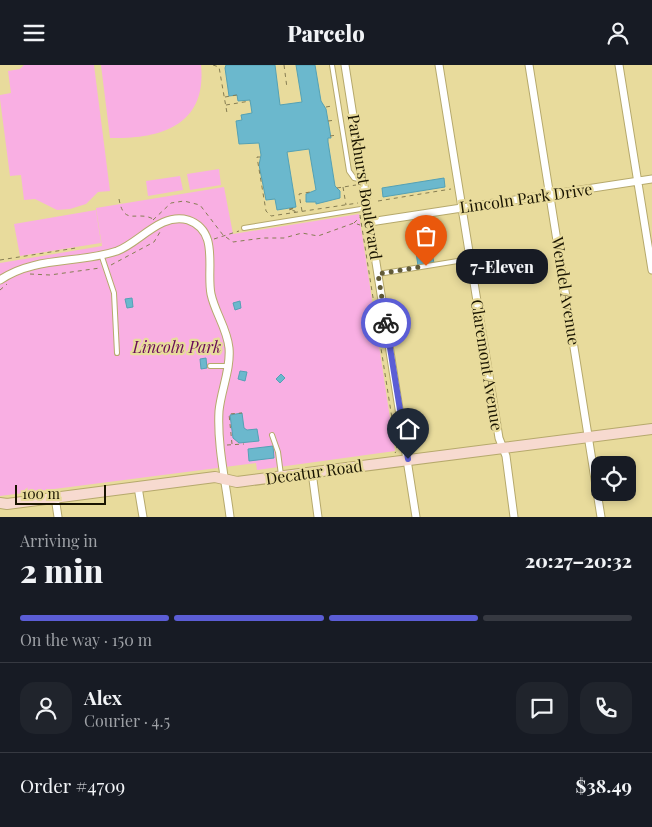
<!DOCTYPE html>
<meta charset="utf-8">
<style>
:root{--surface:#171b24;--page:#20242c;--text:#f1f3f6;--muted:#9ea1a6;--line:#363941;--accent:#5b5dd5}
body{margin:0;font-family:"Playfair Display",serif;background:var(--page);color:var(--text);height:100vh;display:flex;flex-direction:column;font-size:19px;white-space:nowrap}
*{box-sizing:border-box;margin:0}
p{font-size:16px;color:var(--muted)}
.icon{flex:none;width:28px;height:28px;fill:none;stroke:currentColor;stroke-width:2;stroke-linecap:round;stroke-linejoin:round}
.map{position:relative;height:452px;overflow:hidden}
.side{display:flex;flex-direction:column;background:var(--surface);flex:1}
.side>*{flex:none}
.buttons{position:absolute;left:591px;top:391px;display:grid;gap:10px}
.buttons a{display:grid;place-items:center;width:45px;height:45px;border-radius:10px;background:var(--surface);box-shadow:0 2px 8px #0003;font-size:25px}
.scale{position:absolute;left:15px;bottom:12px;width:91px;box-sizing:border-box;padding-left:5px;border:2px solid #191400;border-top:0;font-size:14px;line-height:18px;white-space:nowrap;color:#191400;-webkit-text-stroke:4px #e8db9c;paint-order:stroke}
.pin{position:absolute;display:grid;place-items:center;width:42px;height:42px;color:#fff;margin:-51px -21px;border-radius:50% 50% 50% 0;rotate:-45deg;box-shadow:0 0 5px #0007}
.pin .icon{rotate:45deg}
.courier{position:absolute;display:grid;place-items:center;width:50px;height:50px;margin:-25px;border:4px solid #5b5dd5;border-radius:50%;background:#fff;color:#222;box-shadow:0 1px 6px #0007}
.bubble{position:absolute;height:35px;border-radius:15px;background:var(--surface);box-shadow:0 2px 8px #0003;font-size:16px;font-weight:800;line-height:35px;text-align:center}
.headline em{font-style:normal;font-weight:800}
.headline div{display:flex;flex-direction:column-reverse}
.headline{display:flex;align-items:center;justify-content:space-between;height:85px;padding:0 20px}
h1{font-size:32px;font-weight:800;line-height:38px}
.bar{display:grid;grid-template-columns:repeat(4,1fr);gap:8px 5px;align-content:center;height:60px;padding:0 20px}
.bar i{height:6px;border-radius:4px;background:var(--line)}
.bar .on{background:var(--accent)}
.bar p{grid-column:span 4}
.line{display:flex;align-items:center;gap:12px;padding:0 20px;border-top:1px solid var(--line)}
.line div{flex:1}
.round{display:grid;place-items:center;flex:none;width:52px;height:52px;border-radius:15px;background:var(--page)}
header{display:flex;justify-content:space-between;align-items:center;height:65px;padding:0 20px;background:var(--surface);font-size:22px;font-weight:800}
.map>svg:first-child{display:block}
.green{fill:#f9afe3}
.building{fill:#6bb8cd;stroke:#54a1b5}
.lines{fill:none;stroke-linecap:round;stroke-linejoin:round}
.lane-casing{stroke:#b6a96c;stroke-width:6}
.street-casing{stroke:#b6a96c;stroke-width:9}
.secondary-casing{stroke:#b6a96c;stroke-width:12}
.path{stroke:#867d52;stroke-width:1;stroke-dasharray:4 4;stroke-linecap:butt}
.lane{stroke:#fff;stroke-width:4}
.street{stroke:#fff;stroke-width:7}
.secondary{stroke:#f7dad0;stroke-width:10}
.done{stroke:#615a37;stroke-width:5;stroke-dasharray:0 9}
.route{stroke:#5b5dd5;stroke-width:6}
.labels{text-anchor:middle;stroke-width:4.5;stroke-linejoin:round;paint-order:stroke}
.street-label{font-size:16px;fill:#191400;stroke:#e8db9c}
.park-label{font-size:16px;font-style:italic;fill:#680b57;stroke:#e8db9c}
</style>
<header><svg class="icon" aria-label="menu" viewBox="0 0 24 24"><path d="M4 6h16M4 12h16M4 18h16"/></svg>Parcelo<svg class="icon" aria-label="person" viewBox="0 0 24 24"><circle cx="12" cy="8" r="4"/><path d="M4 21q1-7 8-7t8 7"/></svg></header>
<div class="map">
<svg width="652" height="452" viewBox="0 0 652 452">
<rect width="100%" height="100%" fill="#e8db9c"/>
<path class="green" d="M24,0H94L110,126L98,127L86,139L70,144L57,145L35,134L24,135L21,110L10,111L0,34V30L11,28L8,6L20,4Z
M101,0H201C207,61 160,74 110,73Z
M219,104L221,120L190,125L187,109Z
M180,111L183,125L148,131L146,116Z
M224,122L233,169L359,149L395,386L257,405L256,398L0,431V198L102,181L96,143Z
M96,145L101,178L20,191L14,159Z"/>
<path class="building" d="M226,0H275L280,40L302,37L296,0H315L321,36L326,44L331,73H328V77L335,121L340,126V133L316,139V137H306V129L316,125L309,84L287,87L296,142L277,145L275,134L266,135L259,100L261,90L259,78L239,79L236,56L242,55L241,50L252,48L250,35L238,36L237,30L229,31L225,3Z
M444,113L445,122L383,132L382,123Z
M430,178L434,198L418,201L415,180Z
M132,233L133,242L127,243L125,234Z
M240,236L241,243L235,245L233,238Z
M206,293L207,303L201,304L200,294Z
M240,306L247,307L245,316L238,314Z
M281,309L285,313L280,318L276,314Z
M242,348L244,363L247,365L257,364L259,376L239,378L233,373L230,350Z
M273,381L274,393L249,396L248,384Z"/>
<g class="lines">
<defs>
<path id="lane" d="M332,0L349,106L354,113L363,115
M244,163L367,143
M101,189L114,228L117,288
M378,209L470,194
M210,301H228
M272,370L278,387L281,410"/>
<path id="street" d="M345,0L416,452
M439,0L499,373L506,391L514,452
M529,0L601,452
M619,0L652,205
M370,157L652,114
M0,215C35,191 78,199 117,186C139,178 161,147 188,155C220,166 206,204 211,229C215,248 227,263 229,283C231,304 221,325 219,346C217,381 226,418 230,452
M312,407L318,452
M138,422L143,452
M55,432L58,452"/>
<path id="secondary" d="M0,438L7,439L215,412L237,417L652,364"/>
</defs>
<use href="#lane" class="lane-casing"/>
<use href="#street" class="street-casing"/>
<use href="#secondary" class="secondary-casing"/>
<path class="path" d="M213,0L219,2L227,48L225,50
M284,0L287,23
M225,32L237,30
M226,40L250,36
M326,42L332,41
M328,56L336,55
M330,71L337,70
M260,92H257L266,146L271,151L358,138
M343,122L346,140
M337,123L356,120
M119,134C124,162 137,145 153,154
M378,136L451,124
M289,144L295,143L289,145L295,146V148
M302,146L299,129L310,127
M360,150L397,385L395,388
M153,155L171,138L184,136L200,140L223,170L233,177L263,173H284L302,168L318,171L354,158L360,160
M354,158L360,152
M214,174L239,166
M0,195L76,183
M111,200L154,177L160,167
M30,209L50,210L100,203
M0,225L7,219
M232,379L229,349L242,348
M227,380L244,379"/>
<use href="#lane" class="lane"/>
<use href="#street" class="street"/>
<use href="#secondary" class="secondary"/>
</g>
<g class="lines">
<path class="done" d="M386,258L378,209L426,201"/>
<path class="route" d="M386,258L408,394"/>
</g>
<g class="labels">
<g class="street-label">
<text transform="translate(365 122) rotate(81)" y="6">Parkhurst Boulevard</text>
<text transform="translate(526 133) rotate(-8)" y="6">Lincoln Park Drive</text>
<text transform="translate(566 226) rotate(81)" y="6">Wendel Avenue</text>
<text transform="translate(487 300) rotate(81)" y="6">Claremont Avenue</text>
<text transform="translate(314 407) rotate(-8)" y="6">Decatur Road</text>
</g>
<g class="park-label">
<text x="177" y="288">Lincoln Park</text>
</g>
</g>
</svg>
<div class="buttons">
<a><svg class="icon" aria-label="locate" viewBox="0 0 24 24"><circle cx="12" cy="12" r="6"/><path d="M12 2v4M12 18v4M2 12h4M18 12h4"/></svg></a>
</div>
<div class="scale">100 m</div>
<div class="pin" style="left:426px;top:201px;background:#ea580c"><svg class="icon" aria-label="bag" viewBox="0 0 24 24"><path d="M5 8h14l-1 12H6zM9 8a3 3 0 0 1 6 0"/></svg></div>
<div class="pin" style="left:408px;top:394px;background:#1f2937"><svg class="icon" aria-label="home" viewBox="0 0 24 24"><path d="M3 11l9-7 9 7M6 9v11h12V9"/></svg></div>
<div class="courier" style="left:386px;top:258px"><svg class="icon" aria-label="bike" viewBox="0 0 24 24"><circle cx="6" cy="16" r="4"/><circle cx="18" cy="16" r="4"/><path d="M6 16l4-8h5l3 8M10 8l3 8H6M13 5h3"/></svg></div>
<div class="bubble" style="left:456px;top:184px;width:92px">7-Eleven</div>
</div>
<section class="side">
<div class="headline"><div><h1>2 min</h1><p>Arriving in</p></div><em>20:27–20:32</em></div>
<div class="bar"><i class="on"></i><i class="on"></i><i class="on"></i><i></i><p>On the way · 150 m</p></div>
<div class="line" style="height:90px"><a class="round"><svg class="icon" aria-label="person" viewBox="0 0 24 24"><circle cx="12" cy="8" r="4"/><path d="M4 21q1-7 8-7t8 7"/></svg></a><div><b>Alex</b><p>Courier · 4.5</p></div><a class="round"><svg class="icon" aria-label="chat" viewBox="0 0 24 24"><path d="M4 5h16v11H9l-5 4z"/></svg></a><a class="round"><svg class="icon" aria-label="phone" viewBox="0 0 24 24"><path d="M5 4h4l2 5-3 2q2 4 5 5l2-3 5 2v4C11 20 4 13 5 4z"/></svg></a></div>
<div class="line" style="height:65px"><div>Order #4709</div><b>$38.49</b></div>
</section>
